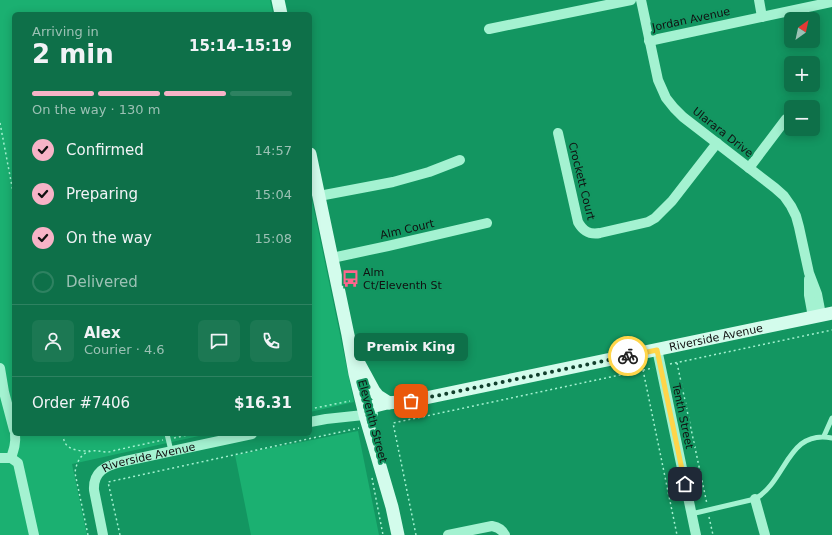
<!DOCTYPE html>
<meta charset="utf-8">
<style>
:root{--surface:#0e7049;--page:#1c7853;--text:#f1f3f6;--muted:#9bc1b4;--line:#2e8261;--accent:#f7b3c7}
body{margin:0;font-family:"DejaVu Sans",sans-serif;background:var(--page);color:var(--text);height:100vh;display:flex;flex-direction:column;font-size:15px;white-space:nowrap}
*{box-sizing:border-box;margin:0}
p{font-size:13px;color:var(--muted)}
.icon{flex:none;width:22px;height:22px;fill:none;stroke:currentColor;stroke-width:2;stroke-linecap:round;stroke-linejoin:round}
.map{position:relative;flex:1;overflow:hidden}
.sheet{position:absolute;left:12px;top:12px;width:300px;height:424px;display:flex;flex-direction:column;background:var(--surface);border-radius:6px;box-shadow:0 2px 10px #0003}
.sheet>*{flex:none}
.needle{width:26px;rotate:33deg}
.tools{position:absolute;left:784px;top:12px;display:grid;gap:8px}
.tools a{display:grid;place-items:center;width:36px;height:36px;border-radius:6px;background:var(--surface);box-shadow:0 2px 10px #0003;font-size:20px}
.pin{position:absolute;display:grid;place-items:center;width:34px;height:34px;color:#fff;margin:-17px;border-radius:8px;box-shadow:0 2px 6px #0006}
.courier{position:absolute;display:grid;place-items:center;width:40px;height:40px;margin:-20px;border:3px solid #ffd54a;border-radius:50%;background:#fff;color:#222;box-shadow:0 1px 5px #0007}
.bubble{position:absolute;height:28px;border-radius:6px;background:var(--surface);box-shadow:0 2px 10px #0003;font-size:13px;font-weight:600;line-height:28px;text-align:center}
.headline em{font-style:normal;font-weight:600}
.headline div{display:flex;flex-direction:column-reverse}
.headline{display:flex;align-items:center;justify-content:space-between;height:68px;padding:0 20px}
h1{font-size:26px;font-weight:600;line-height:30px}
.bar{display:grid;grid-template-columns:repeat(4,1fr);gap:6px 4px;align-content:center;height:48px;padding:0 20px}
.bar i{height:5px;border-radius:3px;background:var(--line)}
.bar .active{background:var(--accent)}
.bar p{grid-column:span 4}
.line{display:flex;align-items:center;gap:10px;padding:0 20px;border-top:1px solid var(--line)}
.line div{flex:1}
.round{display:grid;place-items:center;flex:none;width:42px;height:42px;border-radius:6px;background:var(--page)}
ol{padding:0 20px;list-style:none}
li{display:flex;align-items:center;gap:12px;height:44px}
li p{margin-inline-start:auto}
li .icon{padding:4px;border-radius:50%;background:var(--accent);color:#111;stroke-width:4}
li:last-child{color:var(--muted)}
li i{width:22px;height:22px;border:2px solid var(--line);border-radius:50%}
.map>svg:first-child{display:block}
.green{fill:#1bb071}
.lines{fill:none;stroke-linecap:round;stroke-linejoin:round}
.path{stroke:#a4f2d1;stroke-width:1.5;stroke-dasharray:2 3;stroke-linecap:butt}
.lane{stroke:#a4f2d1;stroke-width:5}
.street{stroke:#a4f2d1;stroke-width:10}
.secondary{stroke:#d3fcec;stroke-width:13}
.done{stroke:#12402d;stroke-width:4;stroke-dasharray:0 7.2}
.route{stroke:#ffd54a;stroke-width:5}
.labels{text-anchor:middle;stroke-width:4;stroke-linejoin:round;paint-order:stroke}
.street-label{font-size:11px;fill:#111;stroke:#139661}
.poi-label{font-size:11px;fill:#111;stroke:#139661;text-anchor:start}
</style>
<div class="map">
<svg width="832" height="535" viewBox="0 0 832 535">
<rect width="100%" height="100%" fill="#139661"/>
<path class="green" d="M0,0H270L273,14H14V434H208L72,464L87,535H0Z
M310,191L354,402L310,412Z
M358,431L379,535H251L235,455Z"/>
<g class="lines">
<path class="path" d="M0,123L14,197
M677,363L707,504
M670,364L832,330
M643,370L677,535
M310,409L350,401
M63,434C63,437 64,441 65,443C70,451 82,451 90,451
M174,438L192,434
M372,478L383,535
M709,517L713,535
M88,535L75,473C76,463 81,452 92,451C97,450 101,452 106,452C108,452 110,452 112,451L163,440
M120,535L108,482L359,428
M416,535L393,423L653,368"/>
<path class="lane" d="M167,434L171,451
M824,436L832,418
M691,514L755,499C787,481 787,429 832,438"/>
<g class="street">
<path d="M641,0L658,80L666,98L674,108L683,117L775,188L784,196L791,206L796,216L799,227L809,273L817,294L821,315"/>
<path d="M759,0L762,17"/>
<path d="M489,29L631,0"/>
<path d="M649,41L832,2"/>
<path d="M558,133L578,222C583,231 589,235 600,233L648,222L655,218L672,201L717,143"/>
<path d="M749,168L786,119"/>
<path d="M319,196L393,182L429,172L460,160"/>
<path d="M332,258L388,246L487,223"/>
<path d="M809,279V295L813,317"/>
<path d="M657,349L696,535"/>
<path d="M0,368L4,392L14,430"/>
<path d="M310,422L326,419L373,414"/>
<path d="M0,458H11L18,463L34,535"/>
<path d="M11,458C14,449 16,443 15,434"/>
<path d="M755,499L765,535"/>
<path id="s1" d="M103,535L94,490C93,472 105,466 121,462L252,434"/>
<path d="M448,535L492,526C498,527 502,529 505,535"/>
</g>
<g class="secondary">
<path d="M278,0L281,14"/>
<path d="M310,154L348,335L355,374L365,415L392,507L398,535"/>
<path d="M355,356L374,391L378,396L389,403"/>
<path id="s2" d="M371,407L387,403L411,401L832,313"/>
</g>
</g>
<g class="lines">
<path class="done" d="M411,401L628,356"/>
<path class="route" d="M628,356L657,350L685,484"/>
</g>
<defs>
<symbol id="bus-bare" viewBox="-9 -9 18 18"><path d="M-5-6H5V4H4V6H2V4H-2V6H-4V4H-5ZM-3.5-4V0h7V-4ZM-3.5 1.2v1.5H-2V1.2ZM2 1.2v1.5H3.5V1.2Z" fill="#ff658d" stroke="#139661" stroke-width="2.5" paint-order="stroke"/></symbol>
</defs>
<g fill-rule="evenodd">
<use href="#bus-bare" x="338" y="266" width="25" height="25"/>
</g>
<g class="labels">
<g class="street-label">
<text transform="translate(691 19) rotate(-12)" y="4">Jordan Avenue</text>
<text transform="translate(723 132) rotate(38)" y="4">Ularara Drive</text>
<text transform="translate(582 181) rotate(76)" y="4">Crockett Court</text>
<text transform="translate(407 229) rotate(-13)" y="4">Alm Court</text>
<text dy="4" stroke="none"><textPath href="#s2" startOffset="352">Riverside Avenue</textPath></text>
<text transform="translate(683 416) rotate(78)" y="4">Tenth Street</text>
<text transform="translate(373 421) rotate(75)" y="4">Eleventh Street</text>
<text dy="4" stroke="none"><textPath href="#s1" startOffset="117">Riverside Avenue</textPath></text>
</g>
<g class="poi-label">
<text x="363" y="276">Alm<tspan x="363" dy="13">Ct/Eleventh St</tspan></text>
</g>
</g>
</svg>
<div class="tools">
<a><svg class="needle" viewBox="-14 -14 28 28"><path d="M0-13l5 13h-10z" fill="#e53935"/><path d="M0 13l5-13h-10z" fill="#9bc1b4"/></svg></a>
<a>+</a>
<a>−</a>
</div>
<div class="pin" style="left:411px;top:401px;background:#ea580c"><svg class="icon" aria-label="bag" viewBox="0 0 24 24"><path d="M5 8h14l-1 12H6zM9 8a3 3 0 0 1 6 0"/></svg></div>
<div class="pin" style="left:685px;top:484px;background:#1f2937"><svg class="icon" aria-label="home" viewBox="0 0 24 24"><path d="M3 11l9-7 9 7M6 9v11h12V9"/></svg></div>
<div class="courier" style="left:628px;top:356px"><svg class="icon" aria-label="bike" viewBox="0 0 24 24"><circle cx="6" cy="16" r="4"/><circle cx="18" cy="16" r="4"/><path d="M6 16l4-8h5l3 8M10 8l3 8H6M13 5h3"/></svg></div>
<div class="bubble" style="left:354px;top:333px;width:114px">Premix King</div>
<section class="sheet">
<div class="headline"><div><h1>2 min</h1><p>Arriving in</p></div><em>15:14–15:19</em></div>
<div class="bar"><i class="active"></i><i class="active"></i><i class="active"></i><i></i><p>On the way · 130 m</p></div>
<ol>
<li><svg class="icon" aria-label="check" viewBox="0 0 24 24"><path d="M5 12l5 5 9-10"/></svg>Confirmed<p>14:57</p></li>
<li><svg class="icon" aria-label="check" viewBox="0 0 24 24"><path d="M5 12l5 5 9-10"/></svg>Preparing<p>15:04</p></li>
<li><svg class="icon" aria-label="check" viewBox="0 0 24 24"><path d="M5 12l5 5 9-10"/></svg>On the way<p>15:08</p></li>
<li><i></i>Delivered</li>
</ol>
<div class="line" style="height:72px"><a class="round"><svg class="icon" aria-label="person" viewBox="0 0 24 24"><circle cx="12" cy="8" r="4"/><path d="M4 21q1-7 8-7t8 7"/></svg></a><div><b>Alex</b><p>Courier · 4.6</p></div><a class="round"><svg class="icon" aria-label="chat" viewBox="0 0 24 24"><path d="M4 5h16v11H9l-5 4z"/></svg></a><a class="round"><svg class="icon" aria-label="phone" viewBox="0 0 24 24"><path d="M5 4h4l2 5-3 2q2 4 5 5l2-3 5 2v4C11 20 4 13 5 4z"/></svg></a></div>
<div class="line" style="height:52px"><div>Order #7406</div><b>$16.31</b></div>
</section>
</div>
